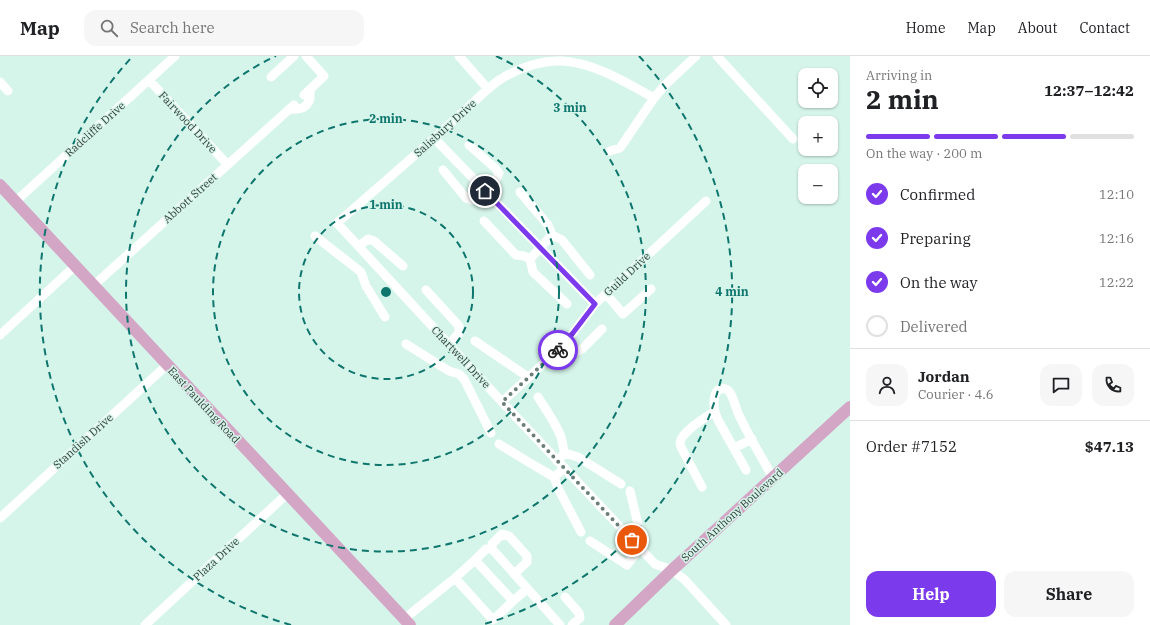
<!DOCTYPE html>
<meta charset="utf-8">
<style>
:root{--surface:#fff;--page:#f6f6f6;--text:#202124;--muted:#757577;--line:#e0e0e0;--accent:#7c3aed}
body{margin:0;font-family:"IBM Plex Serif",serif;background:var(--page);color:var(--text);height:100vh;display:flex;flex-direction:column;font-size:15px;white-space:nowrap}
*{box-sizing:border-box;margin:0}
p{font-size:13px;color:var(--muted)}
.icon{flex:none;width:22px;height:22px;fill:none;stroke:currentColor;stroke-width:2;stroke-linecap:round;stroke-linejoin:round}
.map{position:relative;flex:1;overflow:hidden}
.side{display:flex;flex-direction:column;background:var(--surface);width:300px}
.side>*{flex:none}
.fabs{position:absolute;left:798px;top:12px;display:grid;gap:8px}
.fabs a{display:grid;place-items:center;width:40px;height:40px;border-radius:8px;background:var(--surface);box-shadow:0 1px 3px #0004;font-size:20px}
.pin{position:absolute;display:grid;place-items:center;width:34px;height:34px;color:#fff;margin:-17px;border:2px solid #fff;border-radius:50%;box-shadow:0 1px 4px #0007}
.courier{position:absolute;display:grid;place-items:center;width:40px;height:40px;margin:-20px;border:3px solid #7c3aed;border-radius:50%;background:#fff;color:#222;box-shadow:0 1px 5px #0007}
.headline em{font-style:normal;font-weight:700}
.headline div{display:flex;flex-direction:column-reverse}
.headline{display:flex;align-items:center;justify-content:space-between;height:68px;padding:0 16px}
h1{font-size:26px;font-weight:700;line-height:30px}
.bar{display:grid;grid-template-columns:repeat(4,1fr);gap:6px 4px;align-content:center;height:48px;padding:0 16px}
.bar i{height:5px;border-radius:3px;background:var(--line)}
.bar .selected{background:var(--accent)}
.bar p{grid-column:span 4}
.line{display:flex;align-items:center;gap:10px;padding:0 16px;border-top:1px solid var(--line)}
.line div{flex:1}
.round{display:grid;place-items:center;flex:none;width:42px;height:42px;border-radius:12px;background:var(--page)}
ol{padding:0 16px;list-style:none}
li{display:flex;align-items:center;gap:12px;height:44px}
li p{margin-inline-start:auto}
li .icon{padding:4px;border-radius:50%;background:var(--accent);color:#fff;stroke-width:4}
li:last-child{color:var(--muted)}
li i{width:22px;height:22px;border:2px solid var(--line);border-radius:50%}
.cta{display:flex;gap:8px;margin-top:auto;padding:8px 16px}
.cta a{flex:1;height:46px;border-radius:12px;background:var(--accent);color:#fff;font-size:16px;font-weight:700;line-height:46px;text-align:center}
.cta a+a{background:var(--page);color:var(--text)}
header{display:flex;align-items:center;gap:24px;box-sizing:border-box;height:56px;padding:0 20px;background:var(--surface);border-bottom:1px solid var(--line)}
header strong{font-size:19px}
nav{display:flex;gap:22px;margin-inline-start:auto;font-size:14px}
.search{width:280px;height:36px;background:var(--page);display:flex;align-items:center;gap:10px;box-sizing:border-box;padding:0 14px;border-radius:12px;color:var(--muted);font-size:15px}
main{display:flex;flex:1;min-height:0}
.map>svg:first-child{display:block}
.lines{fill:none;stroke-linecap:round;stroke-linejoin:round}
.minor{stroke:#fff;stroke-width:9}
.major{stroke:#d3a6c5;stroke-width:12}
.done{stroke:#6b7e78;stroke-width:4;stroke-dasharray:0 7.2}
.route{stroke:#7c3aed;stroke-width:5}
.ring{fill:none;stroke:#0f766e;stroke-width:2;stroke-dasharray:7 5}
.labels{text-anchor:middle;stroke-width:3;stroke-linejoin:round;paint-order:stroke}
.street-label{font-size:11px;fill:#323e3a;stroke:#d6f5ea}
.centre{fill:#0f766e;stroke:#d6f5ea;stroke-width:2}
.ring-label{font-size:12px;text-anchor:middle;font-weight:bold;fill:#0f766e;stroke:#d6f5ea;stroke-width:3;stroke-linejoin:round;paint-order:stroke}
</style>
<header>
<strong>Map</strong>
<div class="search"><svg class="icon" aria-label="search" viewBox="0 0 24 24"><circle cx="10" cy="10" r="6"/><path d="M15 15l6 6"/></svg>Search here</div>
<nav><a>Home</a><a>Map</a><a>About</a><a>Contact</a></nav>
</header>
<main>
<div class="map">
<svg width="850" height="569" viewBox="0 0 850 569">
<rect width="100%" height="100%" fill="#d6f5ea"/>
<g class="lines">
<path class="minor" d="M459,0L488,33
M717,0L793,83
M271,21L294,0
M149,24L227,108
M0,26L8,35
M304,39L324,20L306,0
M654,42C625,26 595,7 562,5C540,4 519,12 501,23C492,28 484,37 476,44C464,55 452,66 440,77C406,107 372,137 337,167L502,346L655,508L672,514L685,524L726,569
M289,53C299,54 306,53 310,43V34
M434,82L595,248
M610,95L620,92L654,42L665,29L696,0
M443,114L466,142L472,144C482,137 495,129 499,117L495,112L469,89
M520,136L548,169L552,179L530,203
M15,146L175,0
M484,165L516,199L524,200L530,203L533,216L567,248
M552,179L562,184L590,219
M315,180L361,216L366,230L385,261
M359,190L368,183L374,185L403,210
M93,230L294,49
M426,234L459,270V277L449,289
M606,238L623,258L651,233
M0,279L75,210
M475,285L528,321
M566,286L575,294L578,295L582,293L602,273
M406,288L449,315L459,318L464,323L491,377
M538,341C546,354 556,367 561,381C563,386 562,391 565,397
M502,346L556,296L566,286L595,248L706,145
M499,388L525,404L554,421L565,412
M734,392L752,383
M557,405L565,397L578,401L621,428
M746,414L718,364C717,361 715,358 715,356C713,348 713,329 726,333C732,335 735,350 738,357C748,379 761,400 773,422
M554,421L559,434L581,476
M702,431L682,393C681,391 680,389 680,387C681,376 706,361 715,355
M630,435L640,477L632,484
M0,462L167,309
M590,485L627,509L640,492
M492,493H486L475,504L513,545L527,533
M514,518L527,506V500L509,480L502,478L492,488V493L560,569
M455,522L475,504
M565,541L579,557L580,562L572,569
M404,563L455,522L493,564L513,545
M145,569L287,438"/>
<path class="major" d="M0,129L410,569
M615,569L672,514L850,351"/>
</g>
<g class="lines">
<path class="done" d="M558,294L502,346L632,484"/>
<path class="route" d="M485,135L595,248L566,286L558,294"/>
</g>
<g class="ring">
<circle cx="386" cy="236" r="87"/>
<circle cx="386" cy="236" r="173"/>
<path d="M496 0A260 260 0 1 1 276 0"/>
<path d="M291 569A346 346 0 0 1 133 0M639 0A346 346 0 0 1 481 569"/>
</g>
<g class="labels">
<g class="street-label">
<text transform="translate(188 66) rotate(47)" y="4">Fairwood Drive</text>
<text transform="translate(445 72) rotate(-42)" y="4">Salisbury Drive</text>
<text transform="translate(95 73) rotate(-42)" y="4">Radcliffe Drive</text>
<text transform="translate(190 142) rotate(-42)" y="4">Abbott Street</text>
<text transform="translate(627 218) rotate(-43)" y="4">Guild Drive</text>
<text transform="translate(461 301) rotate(47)" y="4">Chartwell Drive</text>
<text transform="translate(204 349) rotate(47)" y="4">East Paulding Road</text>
<text transform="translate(83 385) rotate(-42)" y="4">Standish Drive</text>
<text transform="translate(732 459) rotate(-42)" y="4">South Anthony Boulevard</text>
<text transform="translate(216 503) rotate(-43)" y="4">Plaza Drive</text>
</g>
</g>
<circle cx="386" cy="236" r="6" class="centre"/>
<g class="ring-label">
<text x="570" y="56">3 min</text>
<text x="386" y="67">2 min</text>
<text x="386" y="153">1 min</text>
<text x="732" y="240">4 min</text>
</g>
</svg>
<div class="fabs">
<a><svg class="icon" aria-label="locate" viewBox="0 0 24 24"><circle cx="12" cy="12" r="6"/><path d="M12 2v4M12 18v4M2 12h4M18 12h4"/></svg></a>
<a>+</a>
<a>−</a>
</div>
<div class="pin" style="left:632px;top:484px;background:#ea580c"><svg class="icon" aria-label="bag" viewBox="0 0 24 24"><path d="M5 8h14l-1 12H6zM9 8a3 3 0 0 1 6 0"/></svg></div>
<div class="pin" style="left:485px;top:135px;background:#1f2937"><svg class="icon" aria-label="home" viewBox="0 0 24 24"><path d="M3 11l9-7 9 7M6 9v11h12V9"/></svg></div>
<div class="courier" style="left:558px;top:294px"><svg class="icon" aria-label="bike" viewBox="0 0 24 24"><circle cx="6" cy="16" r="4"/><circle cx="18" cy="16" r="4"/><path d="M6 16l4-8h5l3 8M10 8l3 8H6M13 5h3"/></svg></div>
</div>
<section class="side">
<div class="headline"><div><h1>2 min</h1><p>Arriving in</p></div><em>12:37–12:42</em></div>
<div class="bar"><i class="selected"></i><i class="selected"></i><i class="selected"></i><i></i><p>On the way · 200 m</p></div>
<ol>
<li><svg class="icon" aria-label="check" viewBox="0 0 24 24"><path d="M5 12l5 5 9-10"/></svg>Confirmed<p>12:10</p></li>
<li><svg class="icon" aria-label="check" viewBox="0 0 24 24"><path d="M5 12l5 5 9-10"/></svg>Preparing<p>12:16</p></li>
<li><svg class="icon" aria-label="check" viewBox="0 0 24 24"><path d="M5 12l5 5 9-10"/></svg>On the way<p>12:22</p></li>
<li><i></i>Delivered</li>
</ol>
<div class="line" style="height:72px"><a class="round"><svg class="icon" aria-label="person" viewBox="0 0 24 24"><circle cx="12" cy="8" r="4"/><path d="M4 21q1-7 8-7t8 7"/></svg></a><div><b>Jordan</b><p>Courier · 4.6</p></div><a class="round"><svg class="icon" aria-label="chat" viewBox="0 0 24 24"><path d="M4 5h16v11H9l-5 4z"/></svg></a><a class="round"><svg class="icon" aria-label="phone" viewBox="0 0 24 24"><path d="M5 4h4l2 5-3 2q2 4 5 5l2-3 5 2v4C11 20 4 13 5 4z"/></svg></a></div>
<div class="line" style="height:52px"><div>Order #7152</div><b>$47.13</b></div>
<div class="cta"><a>Help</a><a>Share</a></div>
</section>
</main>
